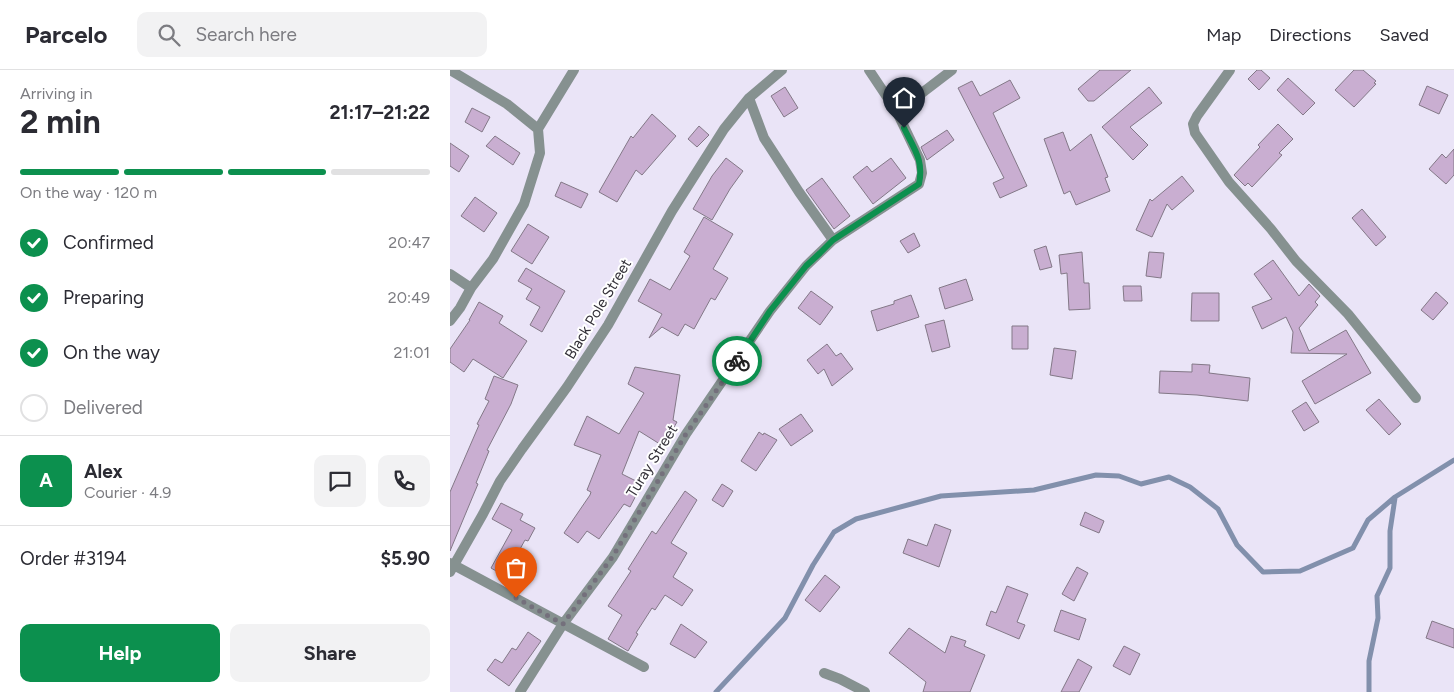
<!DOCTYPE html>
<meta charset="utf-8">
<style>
:root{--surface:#fff;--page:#f2f2f3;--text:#2b2b33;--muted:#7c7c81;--line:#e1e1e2;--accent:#0c904e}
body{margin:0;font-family:Figtree,sans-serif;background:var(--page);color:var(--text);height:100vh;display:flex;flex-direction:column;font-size:19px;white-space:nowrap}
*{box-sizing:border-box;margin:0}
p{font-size:16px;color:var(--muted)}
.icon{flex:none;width:28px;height:28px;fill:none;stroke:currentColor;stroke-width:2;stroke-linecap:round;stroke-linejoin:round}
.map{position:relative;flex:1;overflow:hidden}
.sheet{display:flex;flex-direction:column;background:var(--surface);width:450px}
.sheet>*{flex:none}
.pin{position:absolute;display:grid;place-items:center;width:42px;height:42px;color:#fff;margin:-51px -21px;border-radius:50% 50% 50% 0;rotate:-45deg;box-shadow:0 0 5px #0007}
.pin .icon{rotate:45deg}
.courier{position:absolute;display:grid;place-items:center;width:50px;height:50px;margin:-25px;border:4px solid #0c904e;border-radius:50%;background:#fff;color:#222;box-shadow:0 1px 6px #0007}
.head em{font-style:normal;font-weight:700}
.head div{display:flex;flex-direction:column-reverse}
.head{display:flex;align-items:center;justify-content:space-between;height:85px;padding:0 20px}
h1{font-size:32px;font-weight:700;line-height:38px}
.bar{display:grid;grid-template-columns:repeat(4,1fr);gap:8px 5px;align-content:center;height:60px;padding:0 20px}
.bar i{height:6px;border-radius:4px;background:var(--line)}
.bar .current{background:var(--accent)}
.bar p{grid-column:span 4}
.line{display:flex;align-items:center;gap:12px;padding:0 20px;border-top:1px solid var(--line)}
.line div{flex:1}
.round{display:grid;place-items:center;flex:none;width:52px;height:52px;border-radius:10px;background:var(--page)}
ol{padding:0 20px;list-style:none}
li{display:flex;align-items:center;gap:15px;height:55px}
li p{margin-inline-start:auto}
li .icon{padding:5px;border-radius:50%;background:var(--accent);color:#fff;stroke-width:4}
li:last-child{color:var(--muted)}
li i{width:28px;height:28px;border:2px solid var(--line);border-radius:50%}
.action{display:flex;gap:10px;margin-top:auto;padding:10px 20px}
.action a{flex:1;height:58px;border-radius:10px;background:var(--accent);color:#fff;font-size:20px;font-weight:700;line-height:58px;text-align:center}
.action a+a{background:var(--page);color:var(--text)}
header{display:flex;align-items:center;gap:30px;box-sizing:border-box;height:70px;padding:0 25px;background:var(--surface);border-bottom:1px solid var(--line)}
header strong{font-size:24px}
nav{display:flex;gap:28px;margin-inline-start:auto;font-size:18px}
.search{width:350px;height:45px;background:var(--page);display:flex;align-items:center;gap:12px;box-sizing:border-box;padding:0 18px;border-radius:10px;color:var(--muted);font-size:19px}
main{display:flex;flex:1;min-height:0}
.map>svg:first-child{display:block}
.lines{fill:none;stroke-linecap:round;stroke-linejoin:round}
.stream{stroke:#8290ac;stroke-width:5}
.building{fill:#c9aed1;stroke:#837887}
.minor{stroke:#869190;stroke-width:10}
.done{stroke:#74707c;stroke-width:5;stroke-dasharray:0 9}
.route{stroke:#0c904e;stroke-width:6}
.labels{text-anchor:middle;stroke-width:4;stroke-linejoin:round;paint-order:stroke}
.street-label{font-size:15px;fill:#343139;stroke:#fff}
</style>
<header>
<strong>Parcelo</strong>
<div class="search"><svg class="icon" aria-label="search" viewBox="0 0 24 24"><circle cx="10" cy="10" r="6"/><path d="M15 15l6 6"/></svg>Search here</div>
<nav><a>Map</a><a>Directions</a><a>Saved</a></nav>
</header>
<main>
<section class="sheet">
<div class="head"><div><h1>2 min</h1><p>Arriving in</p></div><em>21:17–21:22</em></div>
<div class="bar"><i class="current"></i><i class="current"></i><i class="current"></i><i></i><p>On the way · 120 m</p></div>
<ol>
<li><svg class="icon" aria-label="check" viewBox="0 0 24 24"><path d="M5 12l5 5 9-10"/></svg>Confirmed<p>20:47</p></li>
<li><svg class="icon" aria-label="check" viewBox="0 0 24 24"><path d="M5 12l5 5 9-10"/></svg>Preparing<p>20:49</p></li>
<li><svg class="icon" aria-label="check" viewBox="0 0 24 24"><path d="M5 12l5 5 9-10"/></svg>On the way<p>21:01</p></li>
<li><i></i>Delivered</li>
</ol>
<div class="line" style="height:90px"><b class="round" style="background:var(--accent);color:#fff">A</b><div><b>Alex</b><p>Courier · 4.9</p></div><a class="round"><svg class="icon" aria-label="chat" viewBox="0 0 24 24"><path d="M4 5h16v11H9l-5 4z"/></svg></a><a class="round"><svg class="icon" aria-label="phone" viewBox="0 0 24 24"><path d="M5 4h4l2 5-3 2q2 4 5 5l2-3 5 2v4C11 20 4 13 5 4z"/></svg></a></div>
<div class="line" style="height:65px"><div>Order #3194</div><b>$5.90</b></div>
<div class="action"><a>Help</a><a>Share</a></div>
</section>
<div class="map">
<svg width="1004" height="622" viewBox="0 0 1004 622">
<rect width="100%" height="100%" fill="#eae4f7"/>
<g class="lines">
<path class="stream" d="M266,622L335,548L363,495L384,462L406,449L491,426L584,420L646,405L669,406L691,414L719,407L740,417L768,439L787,475L813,502L850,501L903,478L918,450L945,427L1004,390
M919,622V591L928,548L927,526L940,498V461L945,428"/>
</g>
<path class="building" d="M650,0H681L644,31H638L628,19Z
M807,0H811L820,8L809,20L798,9Z
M904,0H913L926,11L924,13L926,14L904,37L885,20Z
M838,8L865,33L853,45L827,20Z
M560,10L570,28L543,43L577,116L550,128L543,113L554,108L508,18L522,11L530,26Z
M977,16L998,25L989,44L969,35Z
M335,17L348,38L334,47L321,26Z
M699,17L712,33L680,57L698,75L683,90L652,57Z
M22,38L40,47L32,62L15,52Z
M202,44L226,66L192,105L186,100L167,132L149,122L181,66L183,68Z
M828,54L843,69L829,83L832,85L802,117L798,113L795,116L784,105L810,77L808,75Z
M249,56L259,65L247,77L238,69Z
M497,60L504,70L477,90L471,77Z
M613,62L620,81L641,64L658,107L655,108L660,121L626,135L620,121L614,124L594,69Z
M45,66L70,83L63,95L36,76Z
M0,73L19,86L9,102L0,96Z
M1004,79V105L996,114L979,99L992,84L996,88Z
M276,88L293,101L280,119L262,150L243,139L262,106Z
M441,88L456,108L423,134L403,107L417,96L422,102Z
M732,106L744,121L722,140L717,134L702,167L686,160L700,129L702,131Z
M372,108L400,146L384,159L356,120Z
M111,112L138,124L131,138L105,126Z
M25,127L47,143L34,162L11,146Z
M912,139L936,167L926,176L902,148Z
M254,147L283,164L263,199L278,208L265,230L261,228L244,259L235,254L228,266L212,257L199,268L212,244L188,231L200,209L220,220L240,186L234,182Z
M78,154L99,167L82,194L61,181Z
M464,163L470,176L458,183L450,171Z
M596,176L602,197L590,200L584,180Z
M632,182L634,213H639L640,239L619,240L617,203L611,204L609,185Z
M699,182L714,183L711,208L696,206Z
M823,190L849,226L859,214L870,226L865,232L868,235L849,258L859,281L896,260L921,303L865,334L852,311L897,284L841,283L843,262L836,247L812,259L802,237L822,229L804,204Z
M76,198L115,221L92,262L80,255L90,237L76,229L82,219L68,211Z
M516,209L523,230L495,239L489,218Z
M673,216H691L692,231H674Z
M361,221L383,237L370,255L348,238Z
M986,222L998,233L983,250L971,240Z
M742,223H769V251H741Z
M461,225L469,247L427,261L421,241L444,234V231Z
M29,232L53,246L49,253L77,271L53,308L23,289L14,302L0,292V279L20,250H19Z
M494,250L500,277L482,282L475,255Z
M562,256H578V279H562Z
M377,274L386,286L391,283L403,299L382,316L374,299L368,304L357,290Z
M604,278L626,281L622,309L600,305Z
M742,294L760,295L759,303L800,308L798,331L747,325L709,323L710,301L742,302Z
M185,297L230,305L223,350L227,352L213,376L189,361L172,404L192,414L180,437L174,434L149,469L137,461L128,473L114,463L140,425L141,422L137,420L151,385L124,375L137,346L169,364L194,323L178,314Z
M44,306L68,315L61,334L37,380L39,381L26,413L28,414L0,481V422L29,355L27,354L39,331L35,329Z
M929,329L951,354L939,365L916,340Z
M856,332L869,352L854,361L842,341Z
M351,344L363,361L341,376L329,359Z
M309,362L313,365L314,363L327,370L306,401L291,391Z
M272,414L283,421L273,437L262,430Z
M235,421L247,430L221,473L237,483L223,507L243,520L232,536L215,525L205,540L202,538L186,563L188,564L178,581L158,569L172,545L158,536L181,501L178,499L202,461L206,464Z
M51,433L73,444L70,450L85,458L78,471L75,470L55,506L41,498L62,460L42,449Z
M635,442L654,451L649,463L630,455Z
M485,454L501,460L489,497L453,483L458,469L477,476Z
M627,497L638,503L624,531L612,524Z
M375,505L390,517L370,542L355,530Z
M557,516L578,524L567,552L575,555L569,569L536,555L541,541L546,543Z
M611,540L636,549L629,570L604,561Z
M982,551L1004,559V578L976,568Z
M231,554L257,572L245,588L220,574Z
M459,558L495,583L501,566L516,571L514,576L535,585L520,622H473L476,612L439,583Z
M78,562L91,571L59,616L37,600L45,589L52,593L62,578L66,580Z
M674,576L690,584L680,605L663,596Z
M628,589L642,597L629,622H611Z"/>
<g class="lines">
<path class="minor" d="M0,0L57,34L88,59
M780,0L747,46L743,54L745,63L779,112L821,159L846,191L898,244L966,328
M299,28L314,68L349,122L383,170
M447,42L502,0
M88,59L124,0
M0,204L21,218
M0,251L10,238L21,218L43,189L74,134L90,83L88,59
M0,493L194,597
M0,502L33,444L50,411L72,379L117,317L158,255L222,141L274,59L299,28L332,0
M374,603L390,609L415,622
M70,622L113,554L163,487L236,364L320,241L356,196L383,170L469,114L472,103L470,90L447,42L419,0"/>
</g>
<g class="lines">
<path class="done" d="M66,528L113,554L163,486L236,364L287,291"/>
<path class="route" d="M287,291L320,241L356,196L370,183L383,170L469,114C474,90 464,79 454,58"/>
</g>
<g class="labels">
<g class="street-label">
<text transform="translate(148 239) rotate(-59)" y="5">Black Pole Street</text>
<text transform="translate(202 391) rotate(-58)" y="5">Turay Street</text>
</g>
</g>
</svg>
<div class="pin" style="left:66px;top:528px;background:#ea580c"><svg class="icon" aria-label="bag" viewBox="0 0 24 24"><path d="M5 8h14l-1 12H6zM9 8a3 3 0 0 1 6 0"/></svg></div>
<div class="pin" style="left:454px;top:58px;background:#1f2937"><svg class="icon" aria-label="home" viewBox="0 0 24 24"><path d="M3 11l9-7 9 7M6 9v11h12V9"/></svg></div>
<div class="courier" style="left:287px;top:291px"><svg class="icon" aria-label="bike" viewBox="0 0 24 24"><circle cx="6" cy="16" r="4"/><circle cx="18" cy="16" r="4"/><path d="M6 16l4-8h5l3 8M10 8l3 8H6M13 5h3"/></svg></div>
</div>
</main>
